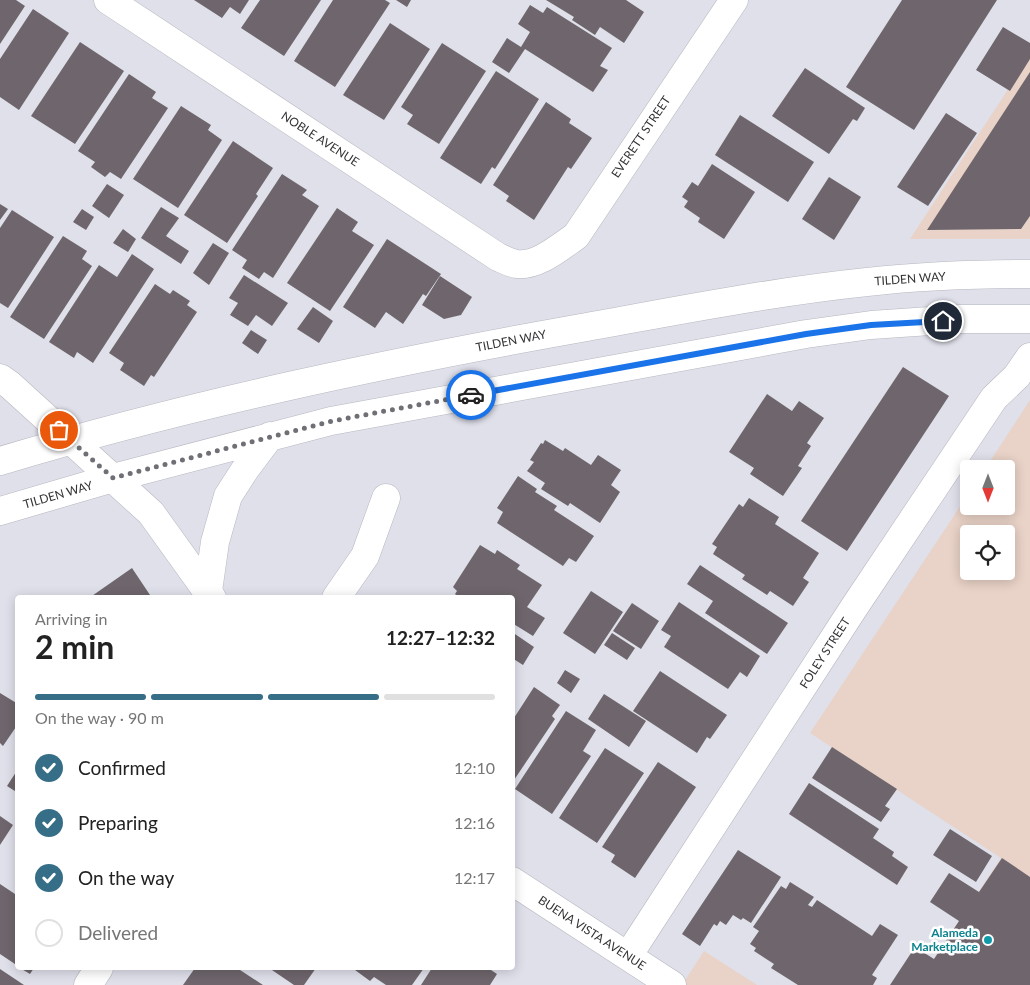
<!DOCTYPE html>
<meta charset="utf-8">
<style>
:root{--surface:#fff;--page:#f6f6f6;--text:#222;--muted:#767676;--line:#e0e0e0;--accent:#366e88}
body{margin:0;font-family:Lato,sans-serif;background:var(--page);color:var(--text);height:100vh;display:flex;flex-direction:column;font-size:19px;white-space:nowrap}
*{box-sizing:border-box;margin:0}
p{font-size:16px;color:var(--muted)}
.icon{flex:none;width:28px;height:28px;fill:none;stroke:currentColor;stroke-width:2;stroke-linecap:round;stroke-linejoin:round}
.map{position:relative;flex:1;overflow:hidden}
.details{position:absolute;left:15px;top:595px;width:500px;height:375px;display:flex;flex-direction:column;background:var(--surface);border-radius:5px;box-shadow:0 2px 12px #0003}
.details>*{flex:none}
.needle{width:32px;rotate:180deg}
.fabs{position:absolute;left:960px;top:460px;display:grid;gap:10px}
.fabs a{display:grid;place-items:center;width:55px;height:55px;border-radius:5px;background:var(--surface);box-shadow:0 2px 12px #0003;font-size:25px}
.pin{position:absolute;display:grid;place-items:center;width:42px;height:42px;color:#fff;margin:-21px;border:2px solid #fff;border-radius:50%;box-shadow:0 1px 5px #0007}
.courier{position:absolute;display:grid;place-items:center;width:50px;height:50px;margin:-25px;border:4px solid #1a73e8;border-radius:50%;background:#fff;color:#222;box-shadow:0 1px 6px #0007}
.headline em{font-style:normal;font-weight:700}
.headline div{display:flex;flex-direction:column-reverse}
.headline{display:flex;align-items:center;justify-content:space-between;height:85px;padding:0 20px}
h1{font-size:32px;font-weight:700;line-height:38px}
.bar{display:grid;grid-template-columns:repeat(4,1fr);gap:8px 5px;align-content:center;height:60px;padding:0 20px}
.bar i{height:6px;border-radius:4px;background:var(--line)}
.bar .on{background:var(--accent)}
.bar p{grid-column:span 4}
ol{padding:0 20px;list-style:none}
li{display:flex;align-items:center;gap:15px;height:55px}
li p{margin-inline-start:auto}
li .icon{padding:5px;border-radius:50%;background:var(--accent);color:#fff;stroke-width:4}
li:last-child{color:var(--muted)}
li i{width:28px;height:28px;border:2px solid var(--line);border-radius:50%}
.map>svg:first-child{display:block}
.commercial{fill:#e9d2c7;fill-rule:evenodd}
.building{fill:#6e666c}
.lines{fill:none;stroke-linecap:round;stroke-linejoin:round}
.minor-casing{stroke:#b6b7c0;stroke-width:29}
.secondary-casing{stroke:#b6b7c0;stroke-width:29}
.minor{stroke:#fff;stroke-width:28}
.secondary{stroke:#fff;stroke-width:28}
.done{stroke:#6f7076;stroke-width:5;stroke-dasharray:0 9}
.route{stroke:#1a73e8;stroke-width:6}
.culture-dot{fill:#0f9aa8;stroke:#fff;stroke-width:2}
.labels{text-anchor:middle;stroke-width:5;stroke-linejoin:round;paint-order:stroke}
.street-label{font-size:12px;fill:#333337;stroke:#fff}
.culture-label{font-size:12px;font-weight:bold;fill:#0d838f;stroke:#fff;text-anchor:end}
</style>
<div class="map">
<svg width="1030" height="985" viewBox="0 0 1030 985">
<rect width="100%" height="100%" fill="#dfe0ea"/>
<path class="commercial" d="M1030,56V239H910Z
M1030,400V985H917L1001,858L810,733L969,493V506H1006V469H985ZM969,534H1006V571H969Z
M704,951L757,985H682Z"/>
<path class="building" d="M0,0H16L25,6L0,44Z
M194,0H249L240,14L230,7L222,18Z
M260,0H321L284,56L241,28Z
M333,0H385L390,3L335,87L294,61Z
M396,0H411L407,7Z
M546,0H626L644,12L624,43L600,27L595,35L572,20L574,17Z
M902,0H997L914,130L846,87Z
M530,5L543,13L547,7L612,48L600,66L608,70L593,92L525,49L509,73L492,62L507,38L521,47L530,32L518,24Z
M33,9L69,33L19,110L0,97V59Z
M390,23L430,49L384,120L343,95Z
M1003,27L1030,43V59L1010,91L976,70Z
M80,42L124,71L75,144L31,116Z
M442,43L486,71L439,144L407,124L413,115L401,107Z
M805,68L865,108L857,121L853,119L829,154L772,116Z
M496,71L539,99L495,169L492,167L481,184L440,158Z
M1030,72V216L1021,229L927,230Z
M129,74L156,92L152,98L168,108L121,179L110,172L105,177L91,167L95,162L78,151Z
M546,102L571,119L569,123L592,138L571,169L568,167L534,220L506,201L509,196L493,185Z
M181,106L211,125L208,130L222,140L178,208L133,179Z
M946,113L977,133L928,206L897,187Z
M740,115L814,162L788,202L715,155Z
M233,141L273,168L256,194L258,196L227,243L184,215Z
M712,164L755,192L724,239L698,222L700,218L684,207L688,201L682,197L692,182L698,186Z
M282,174L307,190L302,195L319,206L273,278L264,272L259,279L242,268L247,260L232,250Z
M829,177L861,197L834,240L802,219Z
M107,184L124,195L109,218L92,206Z
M0,204L8,209L0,220Z
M161,207L179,218L166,236L189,251L181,264L141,238Z
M337,208L358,222L352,231L374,245L330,311L287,283Z
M82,209L94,217L86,230L73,222Z
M12,210L54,237L8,308L0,303V228Z
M123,229L136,239L128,252L113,243Z
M63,236L87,251L82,259L92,266L44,339L10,317Z
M387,239L441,274L426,296L423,294L403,324L386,312L375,328L343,307Z
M213,243L229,253L209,285L193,273Z
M132,254L154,269L93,363L77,352L74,358L49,342L99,265L117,277Z
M244,275L288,303L272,326L256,315L248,326L230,315L238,303L229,298Z
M440,276L472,297L461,315L444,319L422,305Z
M155,284L170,294L173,290L190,301L187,305L197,312L154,377L151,375L144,386L120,370L124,363L109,353Z
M313,307L333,321L319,343L297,329Z
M251,330L267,340L258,354L242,343Z
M903,367L949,396L847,551L801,521Z
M767,394L792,411L799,401L824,418L807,443L811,446L798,466L802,468L783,496L750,474L754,468L729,452Z
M545,440L563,451L565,448L591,465L598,455L621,470L611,485L620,492L600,523L570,503L568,506L541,489L545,483L527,471L534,462L530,460L541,443L543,444Z
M518,476L537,489L535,492L557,506L554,510L594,536L576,562L569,558L563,566L497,523L503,512L497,508Z
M749,498L779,517L775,524L819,553L803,578L809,582L793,606L770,591L767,595L742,579L745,575L713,554L717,547L712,544L739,504L743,507Z
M480,545L495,554L497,550L520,565L517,569L542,585L527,607L545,618L533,636L512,623V598H460L455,594L457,591L453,587Z
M700,565L788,623L767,654L705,613L713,601L687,584Z
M132,568L152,598H89Z
M591,591L623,612L595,654L563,633Z
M679,602L760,656L747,677L740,672L728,689L664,647L671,636L661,630Z
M632,603L659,621L641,649L613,631Z
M512,632L534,647L523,665L512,658Z
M612,633L635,648L627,660L604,645Z
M565,670L580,679L571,693L557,683Z
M660,671L727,715L710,739L707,737L697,753L633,711Z
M534,687L560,705L552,716L555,719L512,783V717L514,718Z
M0,693L18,704V724L3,746L0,743Z
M604,694L646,721L629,747L588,719Z
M566,711L596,730L583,751L591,756L552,814L515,789Z
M832,747L897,789L885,806L890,809L881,822L812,778Z
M605,748L644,773L597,843L559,818Z
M658,762L696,787L635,878L611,862L615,855L602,847Z
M18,769V793L7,786Z
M809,783L879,829L873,838L894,852L892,856L908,867L897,885L789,814Z
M0,816L13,825L0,845Z
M950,829L992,856L976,882L933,855Z
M738,850L781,877L751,923L743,918L741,920L733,915L726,925L720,921L717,926L714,924L700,946L682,934Z
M1002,858L1030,877V985H890L915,947L934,959L959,921L930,902L949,873L979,892Z
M790,882L814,897L808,905L812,907L817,900L872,936L880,924L898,935L872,975L877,978L873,985H798L771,968L774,964L754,951L756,948L750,944L759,931L753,927L781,886L786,889Z
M0,884L18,896V966L0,954Z
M20,968H34L30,974Z
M195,968H237L263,985H183Z
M269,968H316L304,985H294Z
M357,968H424L412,985H386L374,977L370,981L355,970Z
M432,968H488L497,974L490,985H421Z
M0,969L24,985H0Z"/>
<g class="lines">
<defs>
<path id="minor" d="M108,0L498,257C503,259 510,263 516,264C537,267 560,247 576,236L734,0
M0,378L10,385L151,513L212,598
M336,598L365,556L386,498
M512,881L672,985
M628,956L853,609L994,398L1017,376L1030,357
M88,985L99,968"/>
<path id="secondary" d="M0,461C190,404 385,363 581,328C676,311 771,292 867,282C921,276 976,274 1030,274
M0,511L113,478L331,421L806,334L871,325L960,319H1030
M208,591L215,542L228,496L246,468L270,436"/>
</defs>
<use href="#minor" class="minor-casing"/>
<use href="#secondary" class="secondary-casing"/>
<use href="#minor" class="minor"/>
<use href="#secondary" class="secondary"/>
</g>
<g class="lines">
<path class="done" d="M59,430L113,478L332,421L471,395"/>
<path class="route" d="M471,395L806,334L871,325L943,321"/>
</g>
<circle class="culture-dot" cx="988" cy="940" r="5"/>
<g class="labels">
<g class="street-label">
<text transform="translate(641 137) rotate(-56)" y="4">EVERETT STREET</text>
<text transform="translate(320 139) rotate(33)" y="4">NOBLE AVENUE</text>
<text transform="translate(910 279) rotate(-4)" y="4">TILDEN WAY</text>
<text transform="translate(511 341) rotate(-11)" y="4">TILDEN WAY</text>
<text transform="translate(58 495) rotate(-16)" y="4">TILDEN WAY</text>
<text transform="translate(825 653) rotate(-57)" y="4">FOLEY STREET</text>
<text transform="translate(592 933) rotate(33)" y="4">BUENA VISTA AVENUE</text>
</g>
<g class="culture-label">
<text x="978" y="937">Alameda<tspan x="978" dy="14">Marketplace</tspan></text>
</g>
</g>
</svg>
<div class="fabs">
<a><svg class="needle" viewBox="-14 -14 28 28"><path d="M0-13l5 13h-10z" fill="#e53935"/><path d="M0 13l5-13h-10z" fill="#767676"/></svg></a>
<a><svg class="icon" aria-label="locate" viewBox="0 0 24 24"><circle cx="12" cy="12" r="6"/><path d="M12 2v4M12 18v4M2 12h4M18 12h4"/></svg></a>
</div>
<div class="pin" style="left:59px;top:430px;background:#ea580c"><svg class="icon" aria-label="bag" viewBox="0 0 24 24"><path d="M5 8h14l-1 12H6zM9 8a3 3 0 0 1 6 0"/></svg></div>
<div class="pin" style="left:943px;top:321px;background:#1f2937"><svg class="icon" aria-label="home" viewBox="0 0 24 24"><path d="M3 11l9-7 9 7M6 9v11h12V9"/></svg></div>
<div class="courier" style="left:471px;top:395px"><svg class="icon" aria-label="car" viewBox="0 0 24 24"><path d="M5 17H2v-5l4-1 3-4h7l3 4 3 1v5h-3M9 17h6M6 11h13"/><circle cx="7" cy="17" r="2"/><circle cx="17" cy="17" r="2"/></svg></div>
<section class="details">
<div class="headline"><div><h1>2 min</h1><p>Arriving in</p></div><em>12:27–12:32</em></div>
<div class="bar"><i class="on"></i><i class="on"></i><i class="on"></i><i></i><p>On the way · 90 m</p></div>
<ol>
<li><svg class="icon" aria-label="check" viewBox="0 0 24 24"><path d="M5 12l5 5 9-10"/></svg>Confirmed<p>12:10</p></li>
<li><svg class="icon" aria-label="check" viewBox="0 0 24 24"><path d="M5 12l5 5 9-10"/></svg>Preparing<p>12:16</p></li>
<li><svg class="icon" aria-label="check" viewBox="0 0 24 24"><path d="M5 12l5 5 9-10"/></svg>On the way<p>12:17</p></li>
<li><i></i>Delivered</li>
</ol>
</section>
</div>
